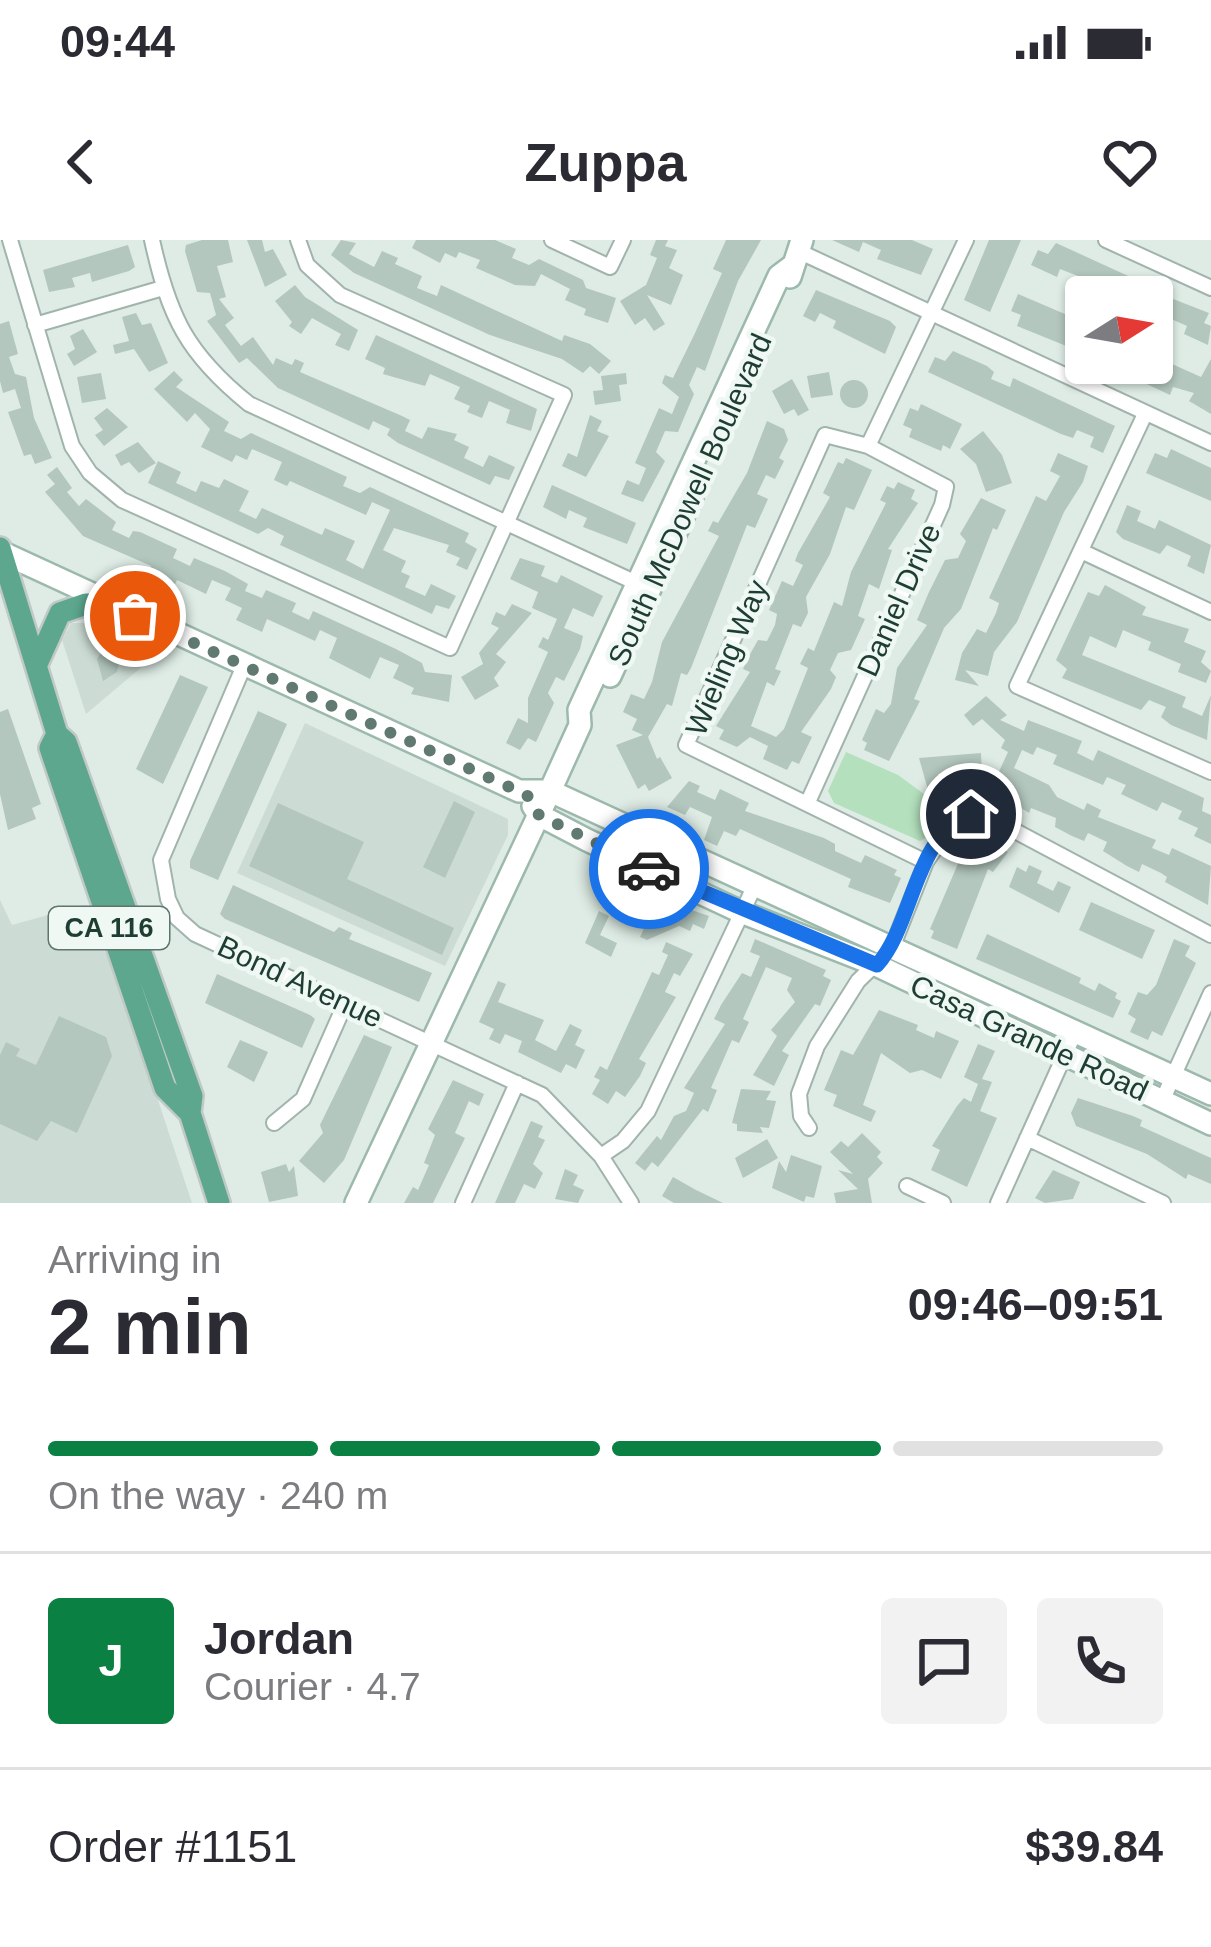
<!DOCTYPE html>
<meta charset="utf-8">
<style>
:root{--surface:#fff;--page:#f2f2f3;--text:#2b2b33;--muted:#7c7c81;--line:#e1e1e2;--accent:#0b8043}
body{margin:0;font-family:Helvetica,sans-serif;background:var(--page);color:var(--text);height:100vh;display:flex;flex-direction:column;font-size:45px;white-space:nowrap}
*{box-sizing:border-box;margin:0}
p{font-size:39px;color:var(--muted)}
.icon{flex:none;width:66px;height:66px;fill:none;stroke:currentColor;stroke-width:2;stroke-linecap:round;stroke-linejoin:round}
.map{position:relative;height:963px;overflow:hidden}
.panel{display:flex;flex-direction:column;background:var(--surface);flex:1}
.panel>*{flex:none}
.needle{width:78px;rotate:79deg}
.controls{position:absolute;left:1065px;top:36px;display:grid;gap:24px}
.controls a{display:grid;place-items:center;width:108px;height:108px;border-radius:12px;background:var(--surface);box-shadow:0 3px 9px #0004;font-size:60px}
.pin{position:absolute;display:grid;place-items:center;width:102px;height:102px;color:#fff;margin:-51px;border:6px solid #fff;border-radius:50%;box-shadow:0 3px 12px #0007}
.courier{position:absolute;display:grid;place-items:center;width:120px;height:120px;margin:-60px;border:9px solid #1a73e8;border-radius:50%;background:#fff;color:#222;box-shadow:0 3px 15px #0007}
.summary em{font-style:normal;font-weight:700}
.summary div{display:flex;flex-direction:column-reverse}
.summary{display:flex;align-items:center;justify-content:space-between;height:204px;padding:0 48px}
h1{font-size:78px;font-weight:700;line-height:90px}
.bar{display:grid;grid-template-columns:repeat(4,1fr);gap:18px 12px;align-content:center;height:144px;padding:0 48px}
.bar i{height:15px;border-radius:9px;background:var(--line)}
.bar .current{background:var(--accent)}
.bar p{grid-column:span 4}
.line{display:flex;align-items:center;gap:30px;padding:0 48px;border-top:3px solid var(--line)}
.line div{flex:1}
.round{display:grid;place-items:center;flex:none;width:126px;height:126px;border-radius:12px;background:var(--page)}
.status{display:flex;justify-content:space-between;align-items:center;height:84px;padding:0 60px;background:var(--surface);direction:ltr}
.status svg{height:33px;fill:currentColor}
header{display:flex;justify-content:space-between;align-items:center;height:156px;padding:0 48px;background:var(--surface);font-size:54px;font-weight:700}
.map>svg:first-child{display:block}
.built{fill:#ccdcd4}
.green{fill:#b4e0bd}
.building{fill:#b3c7be}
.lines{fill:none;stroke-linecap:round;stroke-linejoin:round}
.minor-casing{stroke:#a1b4ac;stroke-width:18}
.secondary-casing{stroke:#9cb9ac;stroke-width:26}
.primary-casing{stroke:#c0c9c6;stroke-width:26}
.minor{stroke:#fff;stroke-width:14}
.secondary{stroke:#fff;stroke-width:21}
.primary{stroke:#5da78f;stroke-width:21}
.done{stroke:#617a71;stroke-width:12;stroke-dasharray:0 21.6}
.route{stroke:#1a73e8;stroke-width:15}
.labels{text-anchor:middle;stroke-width:9;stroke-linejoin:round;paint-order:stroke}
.shield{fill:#eff8f3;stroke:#5d756d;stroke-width:3}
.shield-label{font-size:27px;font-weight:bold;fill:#1e3d33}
.street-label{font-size:30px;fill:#1e3d33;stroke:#eff8f3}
</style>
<div class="status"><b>09:44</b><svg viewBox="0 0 49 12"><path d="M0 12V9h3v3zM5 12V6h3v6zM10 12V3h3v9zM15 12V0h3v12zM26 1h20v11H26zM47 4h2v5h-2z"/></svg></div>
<header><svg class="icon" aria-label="back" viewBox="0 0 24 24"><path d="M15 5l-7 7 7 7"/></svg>Zuppa<svg class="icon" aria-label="heart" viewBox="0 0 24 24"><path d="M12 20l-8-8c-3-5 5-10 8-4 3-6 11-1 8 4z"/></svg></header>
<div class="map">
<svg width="1211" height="963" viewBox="0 0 1211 963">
<rect width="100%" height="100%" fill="#deece5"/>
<path class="built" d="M71,383H86L156,415L86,474L62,400Z
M305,483L508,579V595L445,726L237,633Z
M0,660L12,685L84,665L121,748L192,963H0Z"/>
<path class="green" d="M846,512L898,535L943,568L931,595L920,601L834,563L828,551Z"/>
<path class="building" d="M202,0H228L233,22L217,26L226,57L219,59L234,78L225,85L241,106L253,97L273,125L276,118L292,125L295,119L304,123L300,132L402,176L410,180L405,191L422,199L428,187L457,194L454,200L469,207L464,218L483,227L489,215L515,227L509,240L495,236L490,245L398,203L387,195L390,189L373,181L369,190L278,148L247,118L239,123L207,81L216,75L210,53L197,52L185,11L186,5Z
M247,0H262L265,12L273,9L287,35L265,47Z
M341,0L356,3L349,14L374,27L382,11L398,18L395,24L422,36L417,48L437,56L441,45L562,101L564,95L590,104L611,121L599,134L590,126L583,133L562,119L490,95L354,33L331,15Z
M416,0H495L516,9L512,18L529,25L539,19L583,40L586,48L616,58L608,83L584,75L586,69L565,60L570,49L541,34L535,46L515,45L476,28L480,20L459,12L456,18L445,13L440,23L412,8Z
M656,0H668L665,6L677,10L669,28L683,35L671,65L647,55L665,84L654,91L645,78L635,85L620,61L646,45L657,18L650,15Z
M726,0H761L738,41L705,131L697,127L689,145L694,154L678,192L665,191L656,212L665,221L643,262L621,254L627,240L639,245L646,228L635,223L659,168L672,174L679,157L662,143L665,135L673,138L695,93L722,33L713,29Z
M832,0H912L933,9L921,35L877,19L881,10L863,2L859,12Z
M989,0H1021L990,72L964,60Z
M1056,3L1148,45L1142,57H1102L1074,46L1078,36L1060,29L1057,37L1031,25L1038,10L1048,14Z
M128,5L135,27L129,31L92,42L90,33L72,38L75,47L49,52L43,30Z
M295,45L305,57L358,90L349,111L335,105L341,94L312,78L301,94L289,86L292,82L275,61Z
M816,50L890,81L896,87L885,114L833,88L836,81L820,73L815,82L803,76Z
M1018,54L1086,83V114L1017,86L1021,75L1011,71Z
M1163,55L1209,73L1204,83L1211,86L1208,105L1184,94L1187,86L1169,78L1161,95L1152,91V57L1160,61Z
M136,73L142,85L151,83L168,123L149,132L134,109L115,114L113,105L129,101L122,77Z
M9,81L18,114L9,117L15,134L26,137L34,178L52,218L35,224L31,214L24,216L8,172L21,168L15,149L3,153L0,141V84Z
M83,89L97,112L74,126L67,114L75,109L70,96Z
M376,95L537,169L531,191L506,183L510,170L489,161L482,178L467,172L470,166L454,159L460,147L430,134L425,146L383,134L385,128L365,119Z
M953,111L987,126L994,132L991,139L1010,147L1013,138L1115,186L1103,213L1090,207L1094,197L1077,190L1073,198L1061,194L928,132L935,117L945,121Z
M1152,115L1201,137L1211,119V174L1189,161L1194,153L1173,147L1170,155L1136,139L1143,123H1152Z
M174,131L183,140L176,147L229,182L224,191L241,199L251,193L347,237L343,246L360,253L370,247L469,293L465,302L477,309L467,330L456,325L460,318L446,312L449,305L394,288L383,310L406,321L401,332L410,336L405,347L425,356L431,344L456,356L449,369L436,365L432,374L280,305L284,296L268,288L258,294L148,243L158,221L181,232L176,243L196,252L201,241L219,248L224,239L249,251L239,271L256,279L262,268L322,295L325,288L355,301L346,320L363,329L390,270L372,262L366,275L290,241L287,246L274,240L282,222L252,209L247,220L236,215L232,222L201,207L210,189L195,173L187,182L154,149Z
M829,132L833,155L811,158L807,136Z
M101,133L106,159L82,163L77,137Z
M626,133L627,144L619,145L621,161L595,165L593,151L603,150L601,136Z
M792,139L809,170L798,176L794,169L784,174L772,151Z
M840 154a14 14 0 1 1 28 0a14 14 0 1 1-28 0Z
M921,164L962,184L950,209L943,205L941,211L909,197L912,189L903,185L910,168L918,171Z
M107,168L128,187L104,206L95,195L103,190L94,178Z
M590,175L602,181L597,191L609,196L586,237L562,226L568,213L577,217Z
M767,181L784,189L788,200L779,218L784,221L775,239L766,235L757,254L768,259L755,288L747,285L691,428L687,435L681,433L672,466L667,464L648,497L657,519L660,517L672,538L649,551L645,544L638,549L616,505L643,495L632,490L637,479L623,472L631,454L644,459L652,442L662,402L719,296L708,291L713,281L718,283L747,233Z
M983,191L1002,215L1012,243L986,252L976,224L960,209Z
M138,202L156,223L139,233L129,222L121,226L115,215Z
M1171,209L1211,228V261L1146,233L1155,213L1167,218Z
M1058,213L1088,226L1083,242L1064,272L1017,382L994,412L988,436L965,430L979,446L955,440L962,413L977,389L986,393L996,373L999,363L989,358L1036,256L1046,261L1060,236L1050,231Z
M846,218L872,230L854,270L846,267L830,314L806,357L808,373L801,387L793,384L775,429L781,431L774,446L767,442L751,486L776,497L784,489L808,428L800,424L808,408L814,411L834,362L842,366L851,332L886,263L880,260L887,246L894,249L898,242L915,250L911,259L918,263L888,309L892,310L879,349L869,344L858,376L865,379L851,410L838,413L830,430L836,437L831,449L801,492L812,497L799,524L792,521L787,530L763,519L768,506L750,497L737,507L719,499L724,490L716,486L750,432L743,429L749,416L758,400L767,401L775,385L777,374L769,370L782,341L793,346L803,325L795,321L798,313L830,257L823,253L838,222L843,224Z
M57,227L72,248L67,252L79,266L86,259L116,282L112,290L129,298L133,291L140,292L177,309L173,318L190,326L194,318L225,331L248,344L245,351L262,358L266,350L296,363L292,372L309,380L313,371L396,409L422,423L425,432L452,435L449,462L411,454L414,448L393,438L399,425L380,417L370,439L329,418L337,398L320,390L315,401L267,379L262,392L236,380L242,368L225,360L231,348L212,340L206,354L177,340L173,349L163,344L165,339L148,333L151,326L83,296L45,252L55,244L47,235Z
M552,245L636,283L627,304L583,287L587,278L569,270L566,279L543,267Z
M981,258L1006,270L997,290L993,288L961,369L944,388L914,459L920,461L889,521L864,510L867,503L862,500L876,469L884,473L891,464L897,428L927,385L917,380L929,352L945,320L958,318L966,301L960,294Z
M1127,265L1141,271L1137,281L1155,289L1159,280L1211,305L1204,334L1187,326L1191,316L1167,305L1160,314L1123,299L1116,292Z
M520,318L545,326L541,336L557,343L561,335L603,356L593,377L573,368L564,388L583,396L580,409L564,441L556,437L548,453L554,463L536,502L528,498L520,510L506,503L518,478L528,483V458L548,412L538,407L543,397L548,400L557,379L532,368L538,352L510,339Z
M1105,345L1146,367L1142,375L1189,389L1184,402L1206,411L1201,422L1211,431L1206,443L1178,432L1181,424L1148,410L1151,402L1123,390L1116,408L1090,396L1082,415L1186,457L1182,467L1202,476L1211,455L1207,500L1171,485L1161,477L1166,467L1149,460L1141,470L1062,438L1067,429L1056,420L1088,352L1099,356Z
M512,364L532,373L496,414L506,422L494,438L499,446L475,460L461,437L483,424L479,413L499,388L491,384L496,372L505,376Z
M110,399L123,405L117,432L103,441L97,419Z
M180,435L208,447L163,544L136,529Z
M986,456L1007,475L1000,480L1024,491L1028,480L1054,490L1082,501L1077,513L1093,521L1098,510L1204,558L1202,571L1211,575V604L1194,596L1198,588L1178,579L1182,571L1162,562L1157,571L1121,554L1126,545L1107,537L1103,545L1053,524L1057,515L1037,507L1033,515L1022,510L1014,528L1049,545L1057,557L1084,570L1087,563L1101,570L1098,577L1156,600L1152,608L1169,615L1172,608L1211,626L1208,665L1165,642L1167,637L1161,633L1142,624L1139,632L1127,626L1103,611L1107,602L1088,593L1084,601L1072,596L1055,587L1056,578L1031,568L1029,573L991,549L1008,512L1001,508L1005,500L982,479L973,486L964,475Z
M8,469L41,564L32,568L36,579L8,590L0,554V472Z
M258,471L287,484L218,640L190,628V621Z
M981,513L982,536L960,541L959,528L938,534L942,546L928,550L919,518Z
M689,541L700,546L697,552L715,560L720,549L749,563L745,571L824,598L835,604V611L861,623L865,615L897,630L894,635L901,638L890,663L848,647L851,639L740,589L736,596L724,591L717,606L704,600L712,577L690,567L685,575L667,567Z
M454,561L475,572L445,638L423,627Z
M278,563L364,602L347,639L454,688L442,715L249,626Z
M978,598L1008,612L993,632L988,629L957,709L931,698L934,691L930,689L966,605L973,608Z
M1029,625L1042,631L1037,643L1053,651L1058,641L1071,647L1059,673L1009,647L1017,627L1026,632Z
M233,645L334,692L339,687L352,693L349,699L432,733L419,762L225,679L220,674Z
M642,653L709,676L704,689L693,684L690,691L679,686L647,700L640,697L645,686L631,677Z
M1091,662L1155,690L1142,719L1079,690Z
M599,671L609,676L600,695L617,703L611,717L585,703Z
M987,694L1081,738L1079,743L1095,751L1099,743L1117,753L1115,758L1121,761L1113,778L976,719Z
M755,699L826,730L823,736L831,740L820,766L815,764L782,811L789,815L774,846L753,835L777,796L771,790L795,762L787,750L792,738L766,727L743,779L749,782L739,803L732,800L711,848L717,850L708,872L703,869L658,927L652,922L645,931L635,923L657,896L661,900L674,876L686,871L694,853L684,848L725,784L714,779L721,765L742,733L751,737L760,716L750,712Z
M1174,699L1190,706L1185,716L1196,723L1162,796L1152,791L1148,800L1130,792L1136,779L1128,774L1138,752L1147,755L1156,745Z
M666,702L693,714L680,736L674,733L665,752L676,757L639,819L646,823L640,836L625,857L616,851L608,864L592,854L600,840L594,837L600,826L607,830L652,732L659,735L668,715L662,712Z
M217,734L310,775L315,779L302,808L205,763Z
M498,741L506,744L498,762L544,780L535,800L556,811L570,784L582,790L575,805L585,810L576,829L566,824L561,833L518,812L522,801L505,794L500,804L489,799L494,789L479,782Z
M879,770L918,785L916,790L934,798L936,791L959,801L941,839L922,830L910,833L881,813L863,865L876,871L871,882L833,866L837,855L824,850L841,810L853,815Z
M59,776L106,797L112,816L77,893L51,881L37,901L0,884V815L6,802L20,809L16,816L36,825Z
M364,795L392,807L344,920L324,943L299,921L323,893L320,885Z
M240,800L268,812L254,842L227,827Z
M978,804L995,811L982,839L992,842L980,871L997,878L967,947L931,930L940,910L932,906L957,866L964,858L971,862L978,844L964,837Z
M453,840L484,854L479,866L469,861L455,893L465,898L433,963H404L413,947L418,950L429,925L424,923L435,895L428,889Z
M741,849L771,851L766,860L776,861L769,888L760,887L763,893L737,891V884L732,883Z
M1078,858L1133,876L1142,880L1140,886L1211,918V944L1188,934L1186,939L1147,914L1076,886L1071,873Z
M531,881L543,886L538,897L545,900L533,924L543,933L535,949L524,944L515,963H495Z
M862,893L881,912L877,917L883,923L868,939L872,963H836L834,953L858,949L838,930L853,934L830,912L841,901L848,907Z
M767,899L778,918L743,938L735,918Z
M791,915L822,926L814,958L806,956L804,962L772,948L779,921L786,932Z
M286,924L289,932L294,926L298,956L269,962L261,932Z
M565,929L578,935L573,945L584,950L578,963L555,959Z
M1053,930L1080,942L1073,959L1045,963L1035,958Z
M673,937L696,950L723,963H674L662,956Z"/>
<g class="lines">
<defs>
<path id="minor" d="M10,0L72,206L90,233L122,260L450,408L564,155L340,55L307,25L298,0
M152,0C169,77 187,114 249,164L643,346
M552,0L610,27L623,0
M1106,0L1211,48
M798,11L1211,203
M35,85L163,48
M1145,174L1017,446L1211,532
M868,206L825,195L686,505L926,622
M1081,311L1211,372
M243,428L161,620L168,659L177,678L195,694L542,855L601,916L631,963
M808,562L942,265L946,247L868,206L966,0
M1162,861L1211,753
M274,883L303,859L345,764
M809,888L801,876L799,854L817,806L858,741L892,708L926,622L955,580L971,574L1000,583L1211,695
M1027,898L1163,963
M601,916L623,901L648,871L755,645
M907,946L943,963
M463,963L517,843
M998,963L1075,792"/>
<path id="secondary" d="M790,37L802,0
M1,312L519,551H550L1211,854
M610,436L692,257
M533,566L539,575L587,600L741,672L876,725L1211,884
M356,963L550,551L580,485L579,470L779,36L791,27"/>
<path id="primary" d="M0,308L57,494L66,502L192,856L190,873
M37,424L60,373L86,364H110
M57,494L50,508L165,848L190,873L219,963"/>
</defs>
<use href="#minor" class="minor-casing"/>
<use href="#secondary" class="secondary-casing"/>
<use href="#primary" class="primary-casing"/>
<use href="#minor" class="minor"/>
<use href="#secondary" class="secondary"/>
<use href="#primary" class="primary"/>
</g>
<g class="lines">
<path class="done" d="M135,376L527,555L539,575L649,629"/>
<path class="route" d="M649,629L877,725C914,684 914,595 971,574"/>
</g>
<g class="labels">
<rect class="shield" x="49" y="667" width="120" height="42" rx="9"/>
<g class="shield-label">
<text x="109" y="697">CA 116</text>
</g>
<g class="street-label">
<text transform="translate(690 260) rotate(-66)" y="10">South McDowell Boulevard</text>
<text transform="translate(899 360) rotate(-66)" y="10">Daniel Drive</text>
<text transform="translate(727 418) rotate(-67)" y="10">Wieling Way</text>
<text transform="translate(300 742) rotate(25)" y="10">Bond Avenue</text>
<text transform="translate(1029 798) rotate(25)" y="10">Casa Grande Road</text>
</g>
</g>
</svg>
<div class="controls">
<a><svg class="needle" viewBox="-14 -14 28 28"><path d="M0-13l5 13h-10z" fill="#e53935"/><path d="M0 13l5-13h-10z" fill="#7c7c81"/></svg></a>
</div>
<div class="pin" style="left:135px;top:376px;background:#ea580c"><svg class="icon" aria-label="bag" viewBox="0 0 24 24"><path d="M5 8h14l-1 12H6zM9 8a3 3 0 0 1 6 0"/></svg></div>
<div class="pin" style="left:971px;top:574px;background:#1f2937"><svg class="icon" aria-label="home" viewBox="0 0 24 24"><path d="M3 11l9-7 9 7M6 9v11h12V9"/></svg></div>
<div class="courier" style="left:649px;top:629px"><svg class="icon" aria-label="car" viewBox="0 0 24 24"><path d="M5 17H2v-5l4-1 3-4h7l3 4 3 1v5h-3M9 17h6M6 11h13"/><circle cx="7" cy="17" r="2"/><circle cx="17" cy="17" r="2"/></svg></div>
</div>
<section class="panel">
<div class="summary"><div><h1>2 min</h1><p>Arriving in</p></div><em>09:46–09:51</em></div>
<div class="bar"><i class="current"></i><i class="current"></i><i class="current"></i><i></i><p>On the way · 240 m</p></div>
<div class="line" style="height:216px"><b class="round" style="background:var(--accent);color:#fff">J</b><div><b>Jordan</b><p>Courier · 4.7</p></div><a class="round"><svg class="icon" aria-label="chat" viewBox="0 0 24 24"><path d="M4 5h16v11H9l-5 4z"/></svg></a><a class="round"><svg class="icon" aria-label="phone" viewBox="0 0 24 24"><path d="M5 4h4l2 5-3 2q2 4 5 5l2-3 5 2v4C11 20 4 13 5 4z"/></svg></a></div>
<div class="line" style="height:156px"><div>Order #1151</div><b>$39.84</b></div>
</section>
